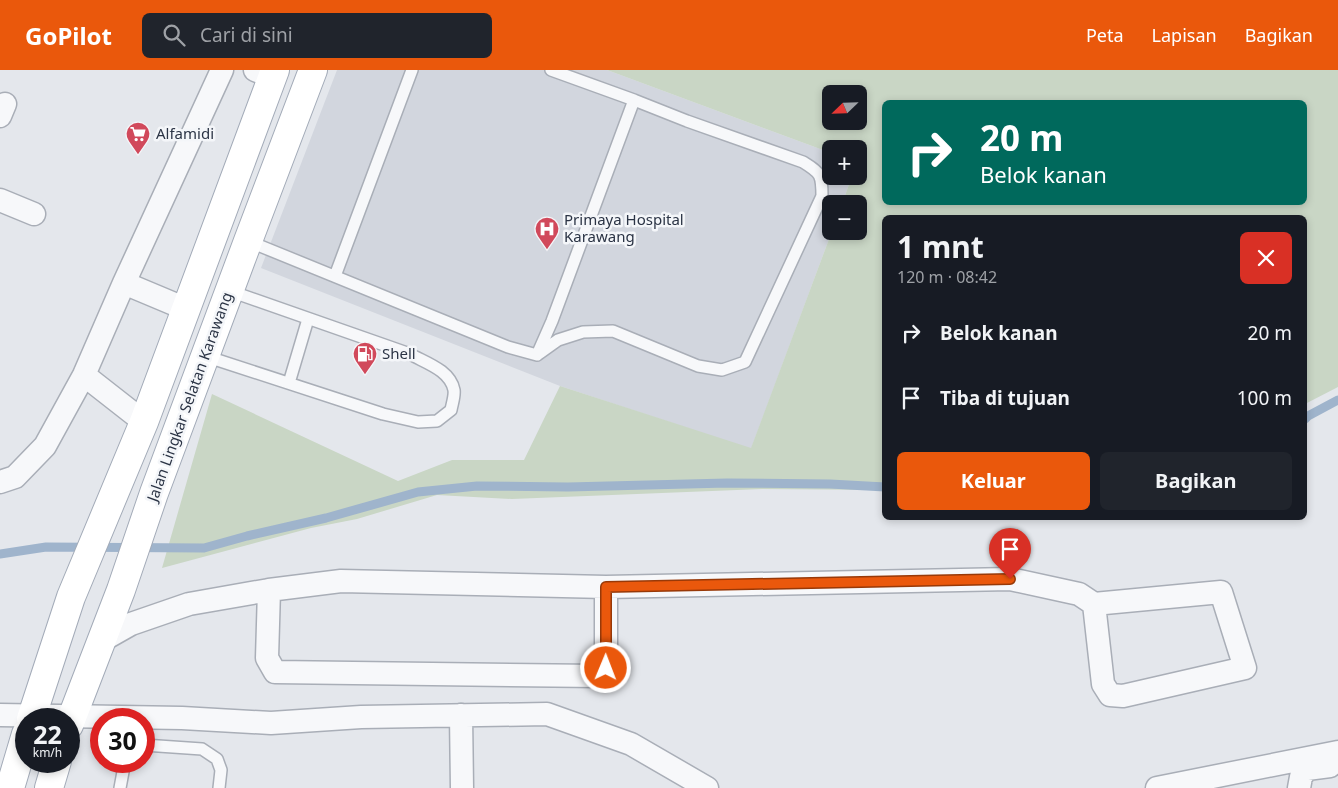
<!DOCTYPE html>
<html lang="id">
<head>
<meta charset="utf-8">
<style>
  body { margin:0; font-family:"Noto Sans",sans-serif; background:#20242c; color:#f1f3f6; height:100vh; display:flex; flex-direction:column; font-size:19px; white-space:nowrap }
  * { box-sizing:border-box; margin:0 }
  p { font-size:16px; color:#9ea1a6 }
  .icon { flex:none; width:28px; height:28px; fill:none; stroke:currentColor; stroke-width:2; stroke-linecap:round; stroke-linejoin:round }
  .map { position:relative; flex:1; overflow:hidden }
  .panel { position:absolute; left:882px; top:145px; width:425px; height:305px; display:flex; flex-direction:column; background:#171b24; border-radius:8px; box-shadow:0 2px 8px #0003 }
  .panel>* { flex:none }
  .hud { position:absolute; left:882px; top:30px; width:425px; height:105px; border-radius:8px; box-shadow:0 2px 8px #0003; background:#00695c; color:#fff; overflow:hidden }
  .needle { width:32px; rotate:247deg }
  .buttons { position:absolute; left:822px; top:15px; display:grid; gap:10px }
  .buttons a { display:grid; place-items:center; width:45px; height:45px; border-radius:8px; background:#171b24; box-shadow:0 2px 8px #0003; font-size:25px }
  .speed { position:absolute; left:15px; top:638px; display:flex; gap:10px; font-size:25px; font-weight:700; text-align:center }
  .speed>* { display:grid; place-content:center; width:65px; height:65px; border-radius:50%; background:#171b24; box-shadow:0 2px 8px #0003; line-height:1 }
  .speed small { font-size:12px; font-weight:400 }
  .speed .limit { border:8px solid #d22; background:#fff; color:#111 }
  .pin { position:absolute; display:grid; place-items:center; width:42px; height:42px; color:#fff; margin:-51px -21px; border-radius:50% 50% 50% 0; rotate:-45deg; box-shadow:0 0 5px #0007 }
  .pin .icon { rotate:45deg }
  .me { position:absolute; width:55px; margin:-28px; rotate:1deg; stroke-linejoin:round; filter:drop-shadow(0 0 4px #0008) }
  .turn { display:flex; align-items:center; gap:18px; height:105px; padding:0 15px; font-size:22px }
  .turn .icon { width:65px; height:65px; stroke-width:2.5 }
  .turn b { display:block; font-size:35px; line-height:42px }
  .round { display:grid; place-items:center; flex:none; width:52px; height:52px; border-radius:8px; background:#20242c }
  .overview { display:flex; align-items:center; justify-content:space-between; height:85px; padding:0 15px }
  h1 { font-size:30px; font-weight:700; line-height:38px }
  .cta { display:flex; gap:10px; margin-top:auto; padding:10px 15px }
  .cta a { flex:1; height:58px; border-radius:8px; background:#ea580c; color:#fff; font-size:20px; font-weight:700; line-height:58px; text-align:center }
  .cta a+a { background:#20242c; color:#f1f3f6 }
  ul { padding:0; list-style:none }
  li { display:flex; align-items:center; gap:15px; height:65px; padding:0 15px }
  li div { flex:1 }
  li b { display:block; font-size:19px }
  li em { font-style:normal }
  header { display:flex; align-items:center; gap:30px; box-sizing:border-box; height:70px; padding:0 25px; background:#ea580c; color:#fff }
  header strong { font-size:24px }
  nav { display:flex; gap:28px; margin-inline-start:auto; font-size:18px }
  .search { width:350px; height:45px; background:#20242c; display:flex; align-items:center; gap:12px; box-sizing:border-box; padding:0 18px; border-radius:8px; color:#9ea1a6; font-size:19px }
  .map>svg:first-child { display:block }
  .built { fill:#d2d6de }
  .green { fill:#c9d6c5; fill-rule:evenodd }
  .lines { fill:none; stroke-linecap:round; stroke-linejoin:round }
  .stream { stroke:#9fb4cc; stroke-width:9 }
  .lane-casing { stroke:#a9aeb7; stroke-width:14 }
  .street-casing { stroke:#a9aeb7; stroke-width:25 }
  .primary-casing { stroke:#a3abb8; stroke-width:30 }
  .lane { stroke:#f7f8fa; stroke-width:11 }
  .street { stroke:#f7f8fa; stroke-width:22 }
  .primary { stroke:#fff; stroke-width:28 }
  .route-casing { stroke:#983908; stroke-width:12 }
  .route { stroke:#ea580c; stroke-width:9 }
  .labels { text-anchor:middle; stroke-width:5; stroke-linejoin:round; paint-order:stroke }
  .poi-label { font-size:15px; fill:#2b3445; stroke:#f4f6f9; text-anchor:start }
  .street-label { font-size:15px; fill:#2b3445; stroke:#f4f6f9 }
</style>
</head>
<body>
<header>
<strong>GoPilot</strong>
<div class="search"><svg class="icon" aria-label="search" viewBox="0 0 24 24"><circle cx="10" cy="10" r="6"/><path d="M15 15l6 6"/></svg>Cari di sini</div>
<nav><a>Peta</a><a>Lapisan</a><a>Bagikan</a></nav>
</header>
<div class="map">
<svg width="1338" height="718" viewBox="0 0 1338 718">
  <rect width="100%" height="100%" fill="#e4e7ec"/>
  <!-- built -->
  <path class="built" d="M337,0H607L831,83V106H852L842,134H831L832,161L751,379L560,316L261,198Z"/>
  <!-- green -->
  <path class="green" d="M607,0H1338V317L1305,334V148H885V420L762,419L512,429L437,425L357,449L311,458L162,498L212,324L398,411L452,390H524L560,316L751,378L832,161H859V134H842L852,106H859V79H831V83ZM831,24H859V51H831ZM885,32H1305V132H885Z"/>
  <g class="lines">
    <!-- stream -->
    <path class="stream" d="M1305,349L1308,346L1338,330
      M0,484L46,477L204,478L247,466L326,448L418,422L477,416L568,417L727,413L830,414L885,417"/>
    <defs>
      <path id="lane" d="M248,171L508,277L537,285L552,251L634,30
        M335,206L412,0
        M537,285L558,270L583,262L613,261L698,296L722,300L745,292L822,126C822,105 821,103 803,92L687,51L634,30L551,0
        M205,286L383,344L418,352L437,351L451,340C452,334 455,326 454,320C450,300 426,293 410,284L230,221
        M289,313L308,249
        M144,675L202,679L217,689L221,700L219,718
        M120,718L125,691"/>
      <path id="street" d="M255,0L272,7
        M0,46L5,34
        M0,130L34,144
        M124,213L186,239
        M84,305L144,352
        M0,412L15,407L45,376L84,305L124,213L222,0
        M269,520L341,511L606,517L1010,509L1079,524L1094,534L1221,522L1245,598L1123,626L1110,625L1103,614L1094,534
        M101,571L131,554L189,534L269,520L267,588L275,602L599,606L606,599V517
        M0,645L182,648L271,653L361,647L547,644L631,674L707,718
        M461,645L462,718
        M1157,718L1338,682
        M1299,718L1301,707L1307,699L1330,696"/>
      <path id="primary" d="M31,649L71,527L144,352L275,0
        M69,655L121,520L154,423L248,171L313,0
        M10,718L26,664
        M49,718L57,691"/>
    </defs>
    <!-- lane casing -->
    <use href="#lane" class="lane-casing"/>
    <!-- street casing -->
    <use href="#street" class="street-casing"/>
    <!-- primary casing -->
    <use href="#primary" class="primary-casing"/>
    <!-- lane -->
    <use href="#lane" class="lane"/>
    <!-- street -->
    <use href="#street" class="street"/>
    <!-- primary -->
    <use href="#primary" class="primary"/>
  </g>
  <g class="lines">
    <defs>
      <path id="route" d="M606,598V517L1010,509"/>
    </defs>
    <!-- route casing -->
    <use href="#route" class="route-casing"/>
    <!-- route -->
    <use href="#route" class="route"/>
  </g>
  <!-- icons -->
  <defs>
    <symbol id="supermarket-pin" viewBox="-11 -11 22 30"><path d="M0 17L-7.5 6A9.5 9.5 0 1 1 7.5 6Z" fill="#d1495b" stroke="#f4f6f9"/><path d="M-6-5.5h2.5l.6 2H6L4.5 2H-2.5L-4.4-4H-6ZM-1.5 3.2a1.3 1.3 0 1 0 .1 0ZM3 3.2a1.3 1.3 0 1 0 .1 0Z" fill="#fff"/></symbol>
    <symbol id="hospital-pin" viewBox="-11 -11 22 30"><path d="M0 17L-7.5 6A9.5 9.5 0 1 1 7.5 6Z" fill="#d1495b" stroke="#f4f6f9"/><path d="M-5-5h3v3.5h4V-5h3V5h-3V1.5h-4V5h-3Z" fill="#fff"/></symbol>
    <symbol id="fuel-pin" viewBox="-11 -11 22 30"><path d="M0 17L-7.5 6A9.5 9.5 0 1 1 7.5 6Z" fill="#d1495b" stroke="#f4f6f9"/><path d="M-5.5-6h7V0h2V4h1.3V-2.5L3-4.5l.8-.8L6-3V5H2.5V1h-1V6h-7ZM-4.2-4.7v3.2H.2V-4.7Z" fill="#fff"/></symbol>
  </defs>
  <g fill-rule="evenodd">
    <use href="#supermarket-pin" x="124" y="50" width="28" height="38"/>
    <use href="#hospital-pin" x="533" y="145" width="28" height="38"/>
    <use href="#fuel-pin" x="351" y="270" width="28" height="38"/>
  </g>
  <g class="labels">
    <!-- poi labels -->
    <g class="poi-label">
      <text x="156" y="69">Alfamidi</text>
      <text x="564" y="155">Primaya Hospital<tspan x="564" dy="17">Karawang</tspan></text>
      <text x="382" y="289">Shell</text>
    </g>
    <!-- street labels -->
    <g class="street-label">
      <text transform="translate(190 327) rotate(-70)" y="5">Jalan Lingkar Selatan Karawang</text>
    </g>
  </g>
</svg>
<div class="buttons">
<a><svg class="needle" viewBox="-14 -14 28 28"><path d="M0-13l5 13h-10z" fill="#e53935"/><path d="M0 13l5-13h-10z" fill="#9ea1a6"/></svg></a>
<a>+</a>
<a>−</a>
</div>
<div class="speed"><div>22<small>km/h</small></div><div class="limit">30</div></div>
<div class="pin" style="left:1010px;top:509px;background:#d93025"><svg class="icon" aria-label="arrive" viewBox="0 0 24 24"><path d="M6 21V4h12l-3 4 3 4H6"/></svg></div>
<svg class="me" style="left:606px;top:598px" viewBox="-20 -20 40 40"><circle r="17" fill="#ea580c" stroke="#fff" stroke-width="3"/><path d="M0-11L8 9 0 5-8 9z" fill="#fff"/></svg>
<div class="hud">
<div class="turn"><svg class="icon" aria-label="right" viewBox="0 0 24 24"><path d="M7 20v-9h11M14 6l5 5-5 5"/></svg><div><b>20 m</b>Belok kanan</div></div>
</div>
<section class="panel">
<div class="overview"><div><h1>1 mnt</h1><p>120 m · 08:42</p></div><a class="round" style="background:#d93025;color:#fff"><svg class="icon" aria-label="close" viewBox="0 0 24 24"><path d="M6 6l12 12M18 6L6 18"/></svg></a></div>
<ul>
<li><svg class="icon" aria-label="right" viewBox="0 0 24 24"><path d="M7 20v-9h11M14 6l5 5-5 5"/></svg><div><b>Belok kanan</b></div><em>20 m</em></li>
<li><svg class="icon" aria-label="arrive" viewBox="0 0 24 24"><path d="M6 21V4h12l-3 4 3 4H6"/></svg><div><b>Tiba di tujuan</b></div><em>100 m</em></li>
</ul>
<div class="cta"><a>Keluar</a><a>Bagikan</a></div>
</section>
</div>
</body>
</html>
